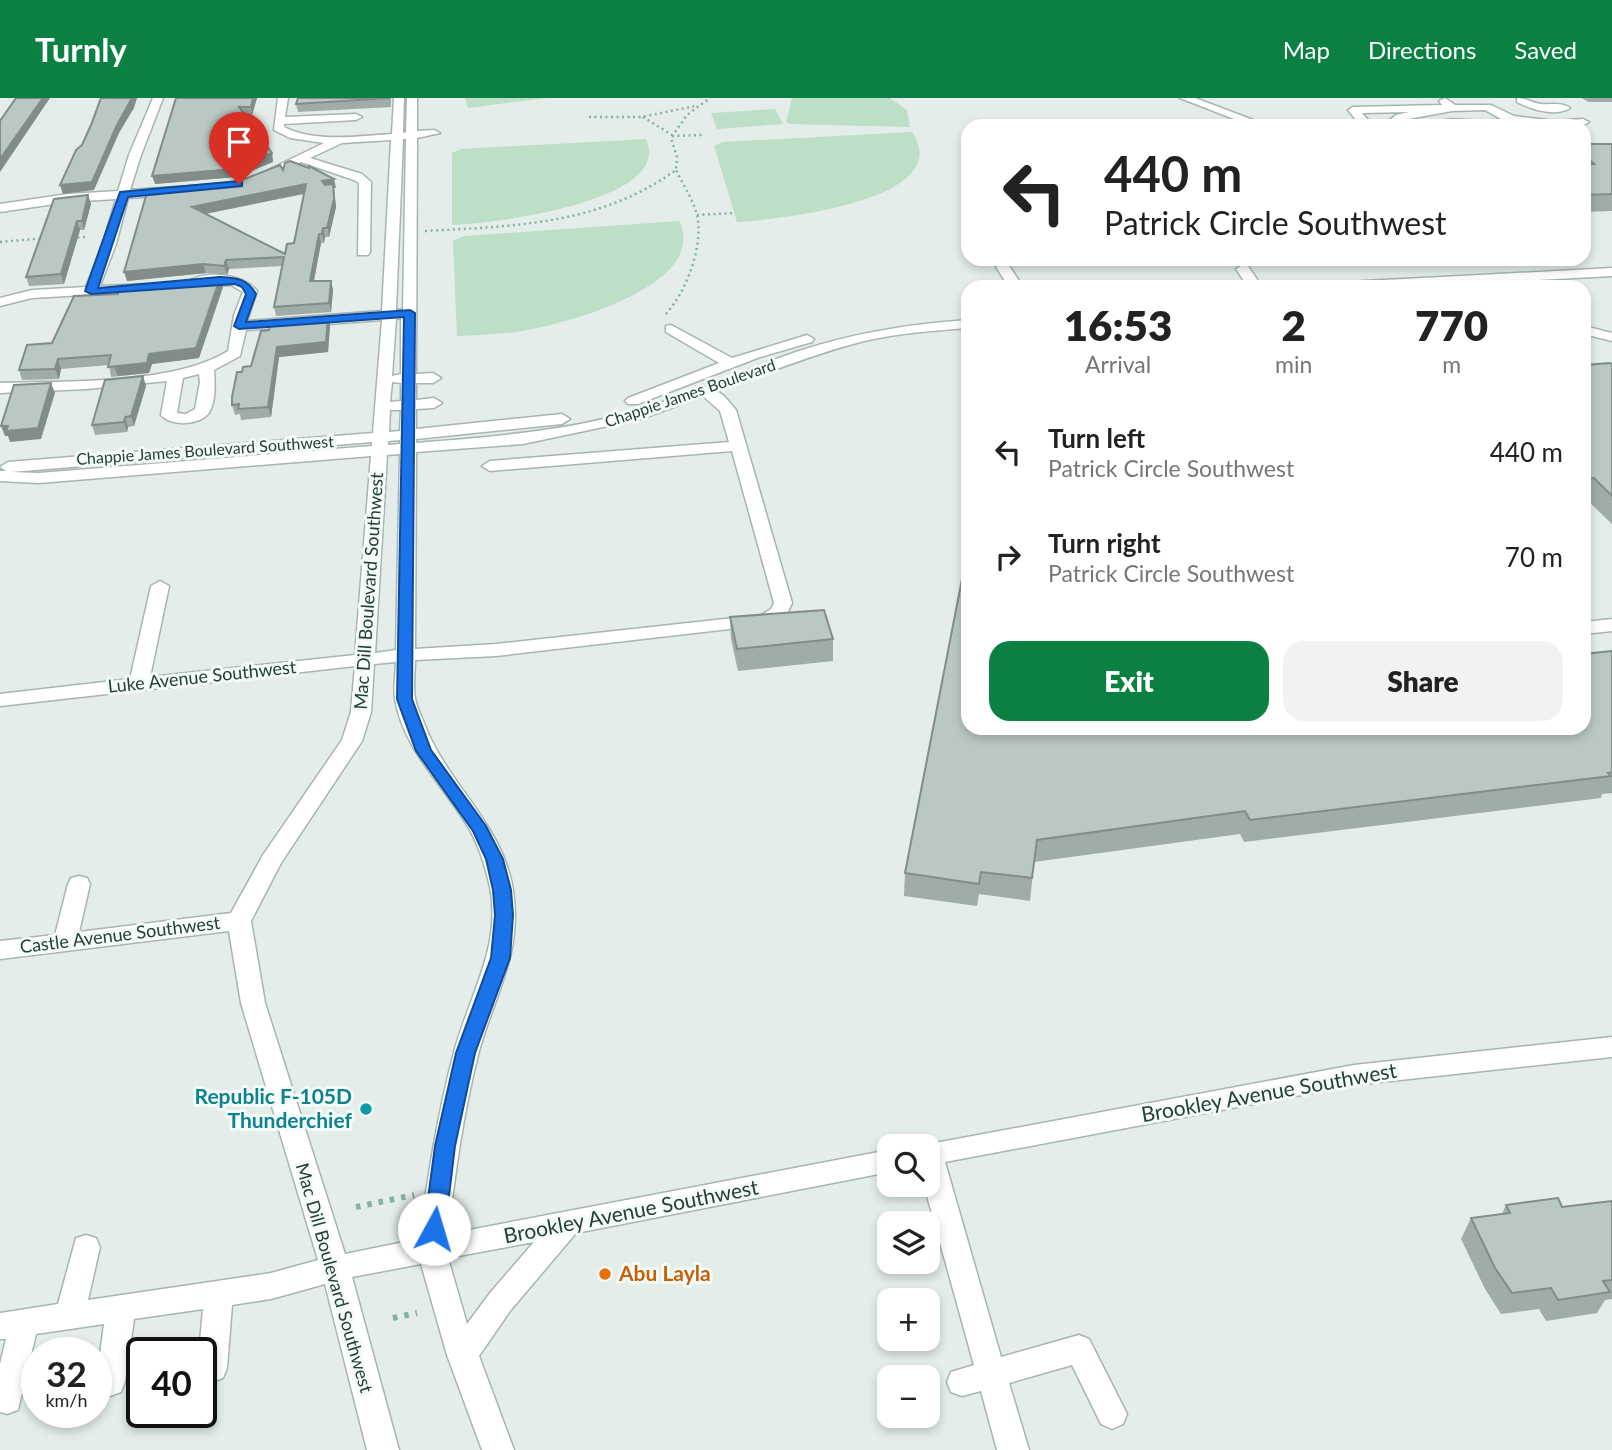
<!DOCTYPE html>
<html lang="en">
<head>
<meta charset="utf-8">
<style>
  body { margin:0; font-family:Lato,sans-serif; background:#f2f2f2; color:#222; height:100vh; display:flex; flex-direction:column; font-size:26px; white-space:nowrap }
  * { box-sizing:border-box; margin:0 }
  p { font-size:23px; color:#767676 }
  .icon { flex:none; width:38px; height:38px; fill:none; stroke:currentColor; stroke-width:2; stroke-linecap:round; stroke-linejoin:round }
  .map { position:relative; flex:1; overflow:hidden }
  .details { position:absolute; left:961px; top:182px; width:630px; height:455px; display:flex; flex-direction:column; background:#fff; border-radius:21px; box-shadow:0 4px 10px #0003 }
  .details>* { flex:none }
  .hud { position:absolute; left:961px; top:21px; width:630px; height:147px; border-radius:21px; box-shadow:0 4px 10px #0003; background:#fff; color:#222; overflow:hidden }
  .fabs { position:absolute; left:877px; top:1036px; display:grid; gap:14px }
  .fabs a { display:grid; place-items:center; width:63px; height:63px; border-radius:14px; background:#fff; box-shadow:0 4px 10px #0003; font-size:35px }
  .speed { position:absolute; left:21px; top:1239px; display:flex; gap:14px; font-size:35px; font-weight:700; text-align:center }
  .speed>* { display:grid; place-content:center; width:91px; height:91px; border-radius:50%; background:#fff; box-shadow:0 4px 10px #0003; line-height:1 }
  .speed small { font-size:18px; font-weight:400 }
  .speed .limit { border:4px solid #111; border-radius:10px; background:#fff; color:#111 }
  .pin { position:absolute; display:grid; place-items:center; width:60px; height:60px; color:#fff; margin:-72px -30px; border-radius:50% 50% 50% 0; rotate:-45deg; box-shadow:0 0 7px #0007 }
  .pin .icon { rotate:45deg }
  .me { position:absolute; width:77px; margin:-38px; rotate:6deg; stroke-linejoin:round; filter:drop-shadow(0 0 5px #0008) }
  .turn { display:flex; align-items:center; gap:24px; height:147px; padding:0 28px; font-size:32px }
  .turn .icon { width:91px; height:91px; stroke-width:2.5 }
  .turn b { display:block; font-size:49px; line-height:60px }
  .eta { display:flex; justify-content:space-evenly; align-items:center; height:119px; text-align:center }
  .eta b { font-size:42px; font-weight:800; line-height:49px }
  .primary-button { display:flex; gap:14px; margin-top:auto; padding:14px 28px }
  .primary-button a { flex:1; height:80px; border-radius:21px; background:#0b8043; color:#fff; font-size:28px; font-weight:800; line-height:80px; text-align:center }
  .primary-button a+a { background:#f2f2f2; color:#222 }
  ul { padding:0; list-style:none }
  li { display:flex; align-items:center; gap:21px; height:105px; padding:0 28px }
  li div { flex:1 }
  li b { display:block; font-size:26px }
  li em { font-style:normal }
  header { display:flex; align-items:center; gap:42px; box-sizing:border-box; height:98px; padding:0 35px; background:#0b8043; color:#fff }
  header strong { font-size:33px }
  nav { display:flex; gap:38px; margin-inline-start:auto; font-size:24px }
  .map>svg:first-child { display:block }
  .green { fill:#bcdfc6 }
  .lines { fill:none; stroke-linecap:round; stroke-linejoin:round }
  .minor-casing { stroke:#a6b5b0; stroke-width:3 }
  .path-far1 { stroke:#83b2a4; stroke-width:2.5; stroke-dasharray:2 3.5; stroke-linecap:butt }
  .path { stroke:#83b2a4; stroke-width:6; stroke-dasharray:4.5 7; stroke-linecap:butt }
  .minor { fill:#fff; fill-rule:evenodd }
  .wall { fill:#9faca7; fill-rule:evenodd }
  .shaded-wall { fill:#828c88 }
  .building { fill:#b9c8c2; stroke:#828c88; stroke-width:2; fill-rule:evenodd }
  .route { fill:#1a73e8; stroke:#114b97; stroke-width:2 }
  .culture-dot { fill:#0f9aa8; stroke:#f4faf7; stroke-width:2.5 }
  .food-dot { fill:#e8710a; stroke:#f4faf7; stroke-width:2.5 }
  .labels { text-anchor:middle; stroke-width:6; stroke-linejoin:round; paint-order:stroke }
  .far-street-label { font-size:16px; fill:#233f38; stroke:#f4faf7 }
  .street-label { font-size:18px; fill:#233f38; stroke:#f4faf7 }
  .near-street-label { font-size:21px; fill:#233f38; stroke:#f4faf7 }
  .near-culture-label { font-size:21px; font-weight:bold; fill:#0d838f; stroke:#f4faf7; text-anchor:end }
  .near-food-label { font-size:21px; font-weight:bold; fill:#c56008; stroke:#f4faf7; text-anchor:start }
</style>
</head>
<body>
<header>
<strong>Turnly</strong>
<nav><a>Map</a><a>Directions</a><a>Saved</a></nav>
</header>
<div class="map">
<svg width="1612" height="1352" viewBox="0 0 1612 1352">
  <rect width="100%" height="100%" fill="#e4ede9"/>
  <!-- green -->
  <path class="green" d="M465,0H546L468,10Z
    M792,0H890L907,12L910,29L790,26L786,24Z
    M775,11L783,26L717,31L711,15Z
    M912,34C959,104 772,122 737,124L714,48L723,44Z
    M646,41C676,104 487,126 452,127V55L461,51Z
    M679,123C709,184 578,222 537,230C511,236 484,237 457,238L453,143L464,138Z"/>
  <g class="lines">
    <defs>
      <path id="minor" d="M153,0H163L141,57L130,92L175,89L181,93L175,97L128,100L116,146L100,188L147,186L154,190L152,193L32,200L0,208V200L32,192L86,189L103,146L116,101L68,104L0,114V106L68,96L118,93L129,57Z
        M278,0H288L285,19L356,16L362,19L356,22L284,26V29C315,45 358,38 392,36L394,0H404L403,35L406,34L407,0H417V33L434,32L440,35L417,40L416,276L433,275L441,280L433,285H416V302L434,300L442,305L434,310L416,311V331L562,316L570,321L562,326L416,341V345C488,339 561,334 631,314C687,298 741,273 796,254C853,235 909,226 968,222V230C932,233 896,235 860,244C811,257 764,276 717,293L724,298L736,312L792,505L786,518L773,526L496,558L415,562C415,574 413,588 415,600C416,608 421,617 424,625C446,685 503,726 513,792C523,857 493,899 478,957C463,1016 455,1076 448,1136L889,1052V1074L576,1135L510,1213L479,1258L514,1352H482L447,1257L421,1166L352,1179L399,1352H367L325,1186L271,1201L232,1207L227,1270L223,1280L212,1284L201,1280V1255H199L203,1211L134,1221L125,1284L121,1294L110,1298L99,1294L96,1287L104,1226L36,1236L18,1312L7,1316L0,1314V1266L6,1241H0V1215L58,1206L76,1140L86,1137L96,1140L100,1149L88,1202L271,1175L318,1162L241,905L229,833L0,861V843L55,837L68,786L71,780L79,778L87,780L90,786L79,834L231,815L263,757L342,642L351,614L355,568L0,608V596L130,581L151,488L160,483L169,488L150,579L355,557L371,358L39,385L0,383V373H6L0,369L8,364L373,335L382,222L246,232L240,258L214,272C215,284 216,306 208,316C197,328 171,328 161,317L167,283L87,291L0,295V285C64,283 174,287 228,253L234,217L243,194L231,187L188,188L186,185C204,171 243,176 257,193L247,223L382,213L391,42L342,45L310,60L362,76L371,84L370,154L368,157H358L359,85L354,82L301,64L260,84L250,81L324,45L290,40L274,32ZM403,41H406L403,212H396ZM401,220V276L392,278L396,221ZM199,276L200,284L195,311L186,316L177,315L183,280ZM392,284L401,285V303L390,304ZM703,298L720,313L729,344L490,363L482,368L490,373L732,353L774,505L771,511L761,517L496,546L415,551L416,354L523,346L641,321ZM390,312H401L400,333L389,334ZM400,342V346L388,347V343ZM372,344V348L39,375L11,374ZM400,356L396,552L375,555L387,357ZM396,564C396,576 393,589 395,601C404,654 446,689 471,734C480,751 486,771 490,789C502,851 467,901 453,958C437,1019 428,1079 419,1141L345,1156L265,905L251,823L281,765L362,643L371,614L374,566ZM534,1144L490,1195L467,1226L448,1160Z
        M1180,0H1195L1269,28H1252Z
        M1445,0L1455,7H1491L1514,18L1555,23L1583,21L1589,24C1569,38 1525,20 1501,28H1429C1449,14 1479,28 1501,21L1485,12L1452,13L1403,22L1396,28H1383L1396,17L1409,14L1362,15L1373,28H1361L1348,12L1353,9L1442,7L1439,3Z
        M1517,0C1526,0 1532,5 1541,6C1551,7 1562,4 1570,10C1556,19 1532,12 1517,4Z
        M1003,165L1008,166L1023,189H1009L996,169Z
        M1243,167L1248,168L1262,189H1248L1236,171Z
        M1612,170V178L1405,189H1320L1327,185Z
        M671,227L732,260L807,237L814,241L812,244L760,259L638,306H628L625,303L628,300L719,265L666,234V228Z
        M1584,228L1612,235V243L1584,236Z
        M1612,521V533L1584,536V524Z
        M1612,939V959L1354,987L945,1064L1001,1259L1079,1237L1089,1241L1127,1316L1123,1326L1112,1331L1101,1326L1072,1267L1009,1285L1029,1352H997L981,1293L962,1298L951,1294L947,1284L951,1274L974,1267L924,1087H928V1048H919L1354,967Z"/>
    </defs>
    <!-- minor casing -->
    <use href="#minor" class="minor-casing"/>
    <!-- path-far1 -->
    <path class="path-far1" d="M589,19H642L695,8
      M643,19L672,37
      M672,38L702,37
      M697,117L733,115
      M425,133C516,128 599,127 676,72L677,59L671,40L687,17L710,0
      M72,140L85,139
      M0,144L46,140
      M666,216C686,194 704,148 697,117C693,101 683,87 676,72"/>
    <!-- path -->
    <path class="path" d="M356,1109L414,1097
      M393,1220L417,1215"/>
    <!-- minor -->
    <use href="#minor" class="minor"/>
  </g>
  <!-- wall -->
  <path class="wall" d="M176,0H257L252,17H245L272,55L273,64L236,79L155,86Z
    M298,0H391V9L298,14L296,6Z
    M1582,0H1612V4H1588Z
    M1584,46H1612V113L1584,114Z
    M283,72L336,90H334L336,109L329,139H325L324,145H321L314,183H331L333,192L331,214L276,218L274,209L282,168L229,171L227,177L206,175L127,183L237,84ZM304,96L294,145L285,156L205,116Z
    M88,97L91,106L84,132H80L64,186L29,188L26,179Z
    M223,189L199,260L152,266L149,275L111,279L109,267L61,271L59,281L22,282L19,272L52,245Z
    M328,219L330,228L328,254L279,259L271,319L241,322L240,316L235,317L232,307L242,274L251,268L269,232Z
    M1612,266V426L1586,401H1584V267Z
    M143,278L146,288L134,328L128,329L127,334L95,337L92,327Z
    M730,519L833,541V563L738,573L731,541Z
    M1612,553V695L1602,696L1601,700L1244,744L1240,736L1034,764L1030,803L979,796L977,808L904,798L905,775L968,630Z
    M1612,1103V1201L1605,1202L1597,1215L1546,1223L1539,1211L1501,1216L1485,1191L1461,1141L1471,1120L1502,1116L1506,1107L1562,1109Z"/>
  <!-- shaded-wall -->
  <path class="shaded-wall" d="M43,0H50L0,74V61Z
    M132,0H137L134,10L119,35L94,92L63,96L60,87Z
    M253,0H257L252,17L251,9Z
    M272,55L273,64L236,79L155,86L152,78Z
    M334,81L336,90H334L336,109L329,139L322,83Z
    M306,86L307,95L194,118L192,109Z
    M88,97L91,106L84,132L82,123Z
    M77,123L80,132L64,186L61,176Z
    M323,130L325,139L324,145L322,136Z
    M319,136L321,145L312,192L310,183Z
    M226,162L229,171L227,177L224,168Z
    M203,166L206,175L127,183L124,174Z
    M220,180L223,189L199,260L152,266L149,275L118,278L114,269Z
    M331,183L333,192L331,214L329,205Z
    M328,219L330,228L328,254L279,259L271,319L268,309L277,249Z
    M58,261L61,271L59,281L55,271Z
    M143,278L146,288L134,328L131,318Z
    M51,285L55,295L41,341L10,344L8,338H5L1,328H8Z
    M125,319L128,329L127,334L124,324Z"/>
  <!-- building -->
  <path class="building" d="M16,0H43L0,61V23Z
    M101,0H132L117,27L92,84L60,87L76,52L82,47L91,27Z
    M176,0H253L251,9H239L272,55L234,71L152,78Z
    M298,0H390L296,6Z
    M1584,46H1612V96L1584,97V66H1594L1584,57Z
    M290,63L309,70V68L334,81L322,83L325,87L333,86L334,101L327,130H323L322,136H319L310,183H331L329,205L274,209L284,159L226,162L224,168L203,166L124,174L148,91L237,84L280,67L283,72L285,65ZM306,86L294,145L287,146L285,156L192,109Z
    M88,97L82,123H77L61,176L26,179L54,101Z
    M220,180L196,250L149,256L147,265L108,269L111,257L58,261L55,271L19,272L27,247L52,245L74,198L118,196L120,189Z
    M328,219L326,244L277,249L268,309L238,311L239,306L232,307V299L237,274H242L243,269L251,268L261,233L269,232L271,223Z
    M1610,265L1612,266V398L1594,380L1584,381V267Z
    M143,278L131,318L125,319L124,324L92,327L105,282Z
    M51,285L38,330L6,333L8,328H1L14,287Z
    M968,450V630H1584V556L1612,553V674L1608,675L1611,678L1250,722L1245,713L1037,742L1032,780L981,774L979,786L905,775Z
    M824,512L833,541L737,551L730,519Z
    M1558,1100L1562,1109L1612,1103V1182L1603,1183L1610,1194L1558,1202L1551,1190L1512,1195L1495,1170L1471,1120L1510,1115L1506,1107Z"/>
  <!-- route -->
  <path class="route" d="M239,83L242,84V88L128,99L98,190L219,179C236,180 247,180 256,196L246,224L410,212L415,215L412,601L431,652L486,728L503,761L511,792L513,817L510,860L475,955L455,1048L445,1131L442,1138L434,1141L427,1138L424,1131L435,1048L456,955L491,860L495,817L493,792L486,761L473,733L416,653L397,601L404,219L239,231L234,228L246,196L242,189L235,186L91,196L85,193L120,94Z"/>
  <!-- markers -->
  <circle class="culture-dot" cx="366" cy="1011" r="7"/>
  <circle class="food-dot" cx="605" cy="1176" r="7"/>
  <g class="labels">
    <!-- far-street labels -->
    <g class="far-street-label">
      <text transform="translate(690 295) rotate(-19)" y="6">Chappie James Boulevard</text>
      <text transform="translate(205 352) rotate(-4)" y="6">Chappie James Boulevard Southwest</text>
    </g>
    <!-- street labels -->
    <g class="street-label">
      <text transform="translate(369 493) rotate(-86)" y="6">Mac Dill Boulevard Southwest</text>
      <text transform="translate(202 579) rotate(-6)" y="6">Luke Avenue Southwest</text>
      <text transform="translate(120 837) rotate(-7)" y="6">Castle Avenue Southwest</text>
      <text transform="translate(334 1180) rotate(74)" y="6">Mac Dill Boulevard Southwest</text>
    </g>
    <!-- near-street labels -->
    <g class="near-street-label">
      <text transform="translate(1269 995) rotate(-10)" y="7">Brookley Avenue Southwest</text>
      <text transform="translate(631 1114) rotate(-11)" y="7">Brookley Avenue Southwest</text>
    </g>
    <!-- near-culture labels -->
    <g class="near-culture-label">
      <text x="352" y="1006">Republic F-105D<tspan x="352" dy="24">Thunderchief</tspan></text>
    </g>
    <!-- near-food labels -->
    <g class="near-food-label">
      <text x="619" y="1183">Abu Layla</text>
    </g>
  </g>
</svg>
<div class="fabs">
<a><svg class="icon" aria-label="search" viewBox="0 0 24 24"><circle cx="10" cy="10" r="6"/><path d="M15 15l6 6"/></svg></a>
<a><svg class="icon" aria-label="layers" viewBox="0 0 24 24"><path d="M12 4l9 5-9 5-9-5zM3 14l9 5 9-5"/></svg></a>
<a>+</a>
<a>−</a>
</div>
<div class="speed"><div>32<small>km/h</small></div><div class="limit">40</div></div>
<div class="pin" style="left:239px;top:86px;background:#d93025"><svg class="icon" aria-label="arrive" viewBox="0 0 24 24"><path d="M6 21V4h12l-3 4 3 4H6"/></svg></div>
<svg class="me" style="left:434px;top:1131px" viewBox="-20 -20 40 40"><circle r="19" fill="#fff"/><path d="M0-13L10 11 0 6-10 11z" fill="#1a73e8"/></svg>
<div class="hud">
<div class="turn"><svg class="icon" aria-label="left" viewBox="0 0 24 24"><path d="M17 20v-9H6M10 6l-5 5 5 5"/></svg><div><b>440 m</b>Patrick Circle Southwest</div></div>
</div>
<section class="details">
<div class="eta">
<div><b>16:53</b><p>Arrival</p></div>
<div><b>2</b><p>min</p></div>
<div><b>770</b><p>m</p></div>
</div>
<ul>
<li><svg class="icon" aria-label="left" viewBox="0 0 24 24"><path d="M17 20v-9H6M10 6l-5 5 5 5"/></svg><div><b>Turn left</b><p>Patrick Circle Southwest</p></div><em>440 m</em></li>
<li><svg class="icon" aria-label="right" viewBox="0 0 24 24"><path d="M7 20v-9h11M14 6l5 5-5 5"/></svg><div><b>Turn right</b><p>Patrick Circle Southwest</p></div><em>70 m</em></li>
</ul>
<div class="primary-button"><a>Exit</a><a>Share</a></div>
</section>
</div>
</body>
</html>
